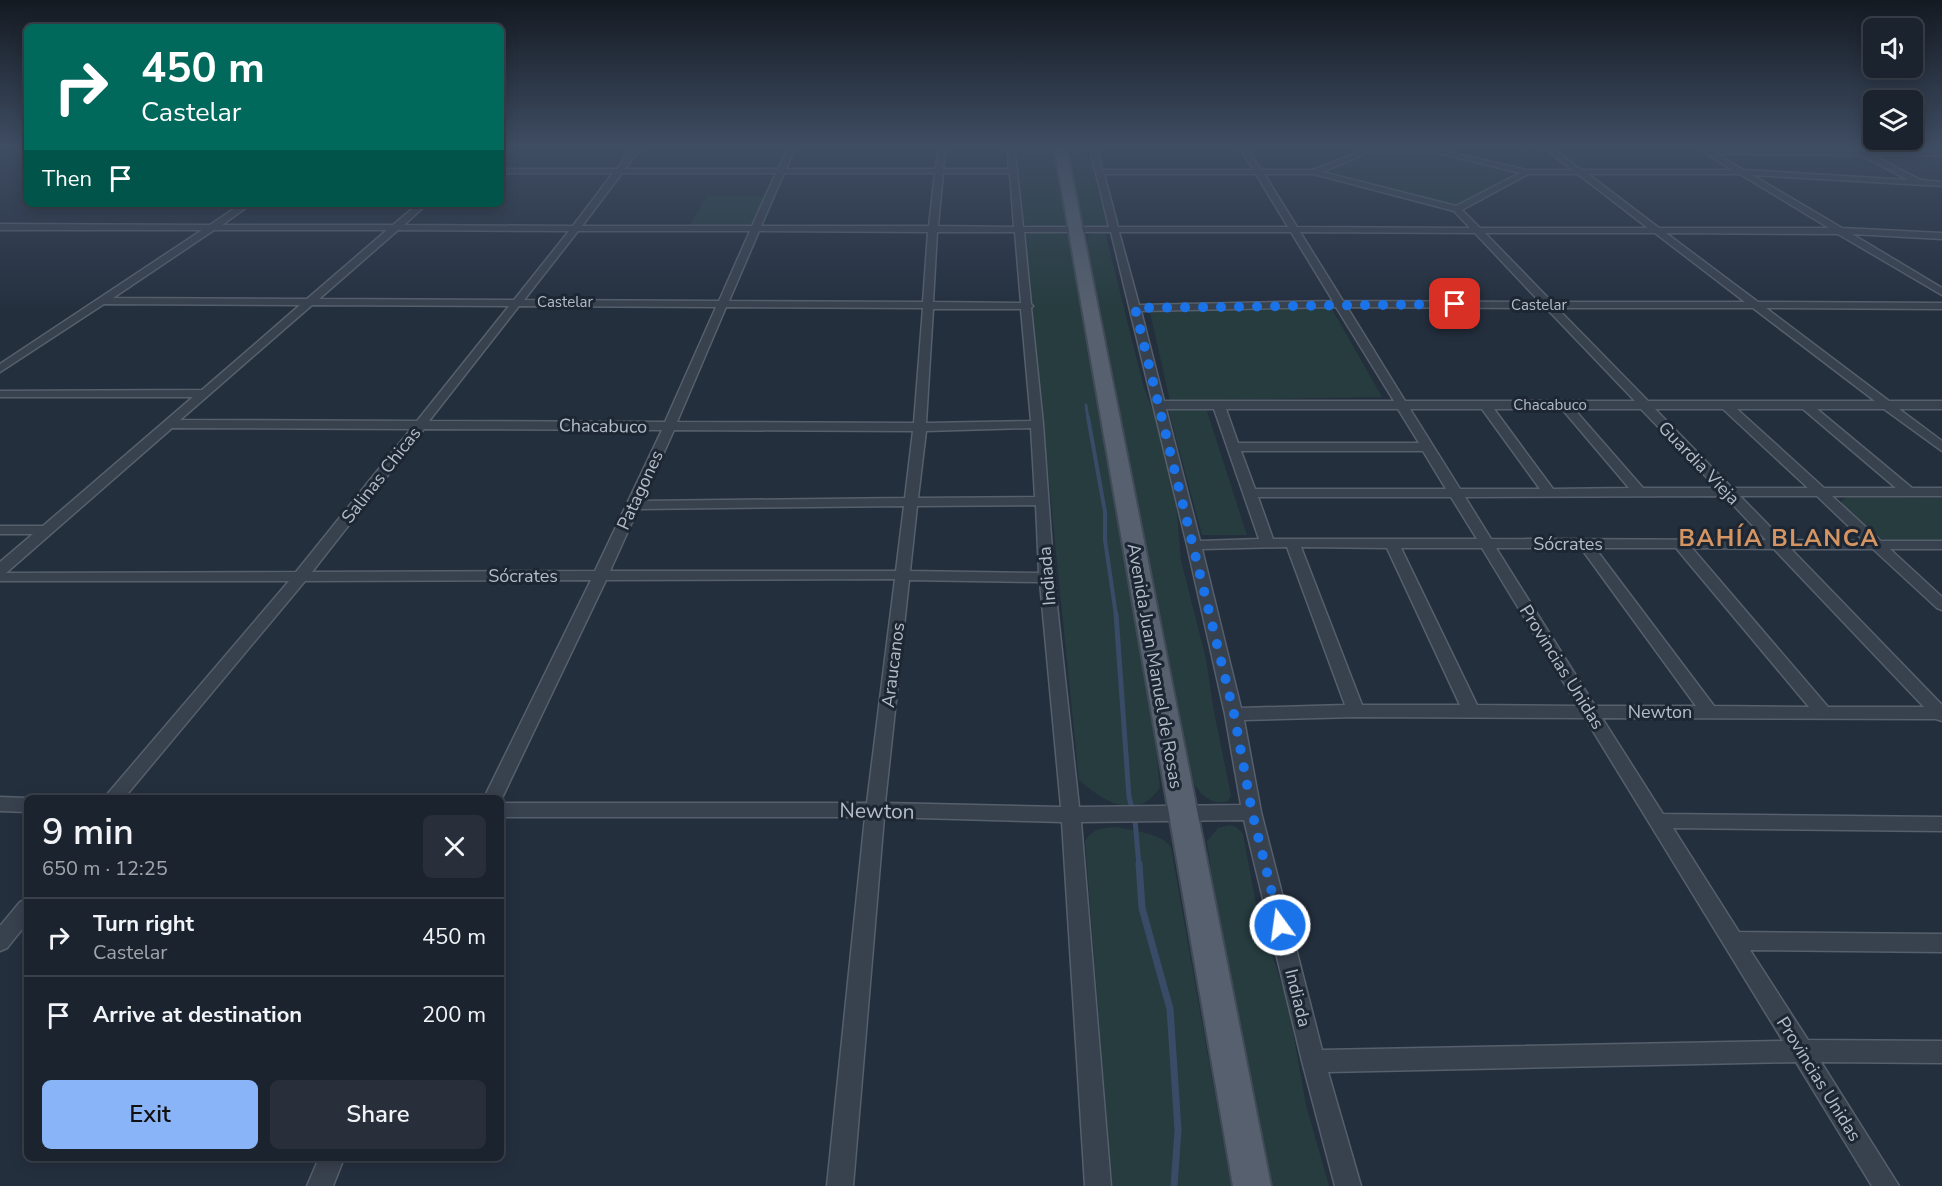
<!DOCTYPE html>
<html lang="en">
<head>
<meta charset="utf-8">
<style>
  body { margin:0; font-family:"Nunito Sans",sans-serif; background:#282f3a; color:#f1f3f6; height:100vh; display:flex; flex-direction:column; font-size:22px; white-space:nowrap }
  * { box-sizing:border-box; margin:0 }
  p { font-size:20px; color:#a0a4aa }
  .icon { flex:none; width:33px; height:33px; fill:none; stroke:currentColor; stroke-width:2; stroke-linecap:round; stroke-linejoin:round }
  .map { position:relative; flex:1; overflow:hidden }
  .side { position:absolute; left:24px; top:795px; width:480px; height:366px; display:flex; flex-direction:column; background:#1b232e; border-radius:9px; box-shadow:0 3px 15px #0003,0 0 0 2px #39404a }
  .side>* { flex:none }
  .guide { position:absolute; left:24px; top:24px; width:480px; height:183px; border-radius:9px; box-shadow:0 3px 15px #0003,0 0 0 2px #39404a; background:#00695c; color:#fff; overflow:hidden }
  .fabs { position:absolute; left:1863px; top:18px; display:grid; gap:12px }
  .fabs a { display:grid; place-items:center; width:60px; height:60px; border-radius:9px; background:#1b232e; box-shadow:0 3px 15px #0003,0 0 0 2px #39404a; font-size:30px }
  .pin { position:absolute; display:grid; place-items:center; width:51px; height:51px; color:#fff; margin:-26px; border-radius:12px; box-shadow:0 3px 9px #0006 }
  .me { position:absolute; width:66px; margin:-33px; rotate:346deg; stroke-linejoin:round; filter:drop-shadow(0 0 4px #0008) }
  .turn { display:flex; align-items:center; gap:21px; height:126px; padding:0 18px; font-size:27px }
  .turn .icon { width:78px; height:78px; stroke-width:2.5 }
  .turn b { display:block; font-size:42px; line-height:51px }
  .then { display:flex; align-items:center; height:57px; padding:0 18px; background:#0003; gap:12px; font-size:22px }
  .round { display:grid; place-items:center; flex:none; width:63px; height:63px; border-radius:9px; background:#282f3a }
  .headline { display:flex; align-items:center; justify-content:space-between; height:102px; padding:0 18px }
  h1 { font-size:36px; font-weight:600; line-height:45px }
  .cta { display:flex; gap:12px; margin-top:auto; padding:12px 18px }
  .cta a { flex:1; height:69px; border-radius:9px; background:#8ab4f8; color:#111; font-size:24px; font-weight:600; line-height:69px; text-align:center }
  .cta a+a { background:#282f3a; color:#f1f3f6 }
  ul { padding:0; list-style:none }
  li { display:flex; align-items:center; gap:18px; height:78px; padding:0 18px; border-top:2px solid #39404a }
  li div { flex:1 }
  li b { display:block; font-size:22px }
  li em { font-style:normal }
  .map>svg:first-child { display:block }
  .green { fill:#263c3f }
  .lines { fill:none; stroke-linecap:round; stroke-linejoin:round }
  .stream-far3 { stroke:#394c67; stroke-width:3 }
  .stream-far2 { stroke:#394c67; stroke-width:4 }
  .stream-far1 { stroke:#394c67; stroke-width:5 }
  .stream { stroke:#394c67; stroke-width:7 }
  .minor-casing { stroke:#565f6c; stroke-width:3 }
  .primary-casing { stroke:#414a57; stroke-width:4 }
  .minor { fill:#38414e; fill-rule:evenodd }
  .primary { fill:#56606e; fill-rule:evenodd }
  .route { stroke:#1a73e8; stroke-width:10; stroke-dasharray:0 18 }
  .labels { text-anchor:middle; stroke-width:6; stroke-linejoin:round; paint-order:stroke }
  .far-street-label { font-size:15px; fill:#b4bcc9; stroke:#1d2633 }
  .street-label { font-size:18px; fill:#b4bcc9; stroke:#1d2633 }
  .near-street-label { font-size:21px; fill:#b4bcc9; stroke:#1d2633 }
  .district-label { font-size:24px; font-weight:bold; letter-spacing:1.5px; fill:#d59563; stroke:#1d2633 }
</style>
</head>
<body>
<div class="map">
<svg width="1942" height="1186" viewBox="0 0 1942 1186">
  <rect width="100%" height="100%" fill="#242f3e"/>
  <!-- green -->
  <path class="green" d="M1017,145H1053L1066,199L1067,224L1049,227L1020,224Z
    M1067,145H1085L1087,160L1094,168L1097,192L1109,222V224C1100,229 1089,228 1081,222Z
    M1389,145L1407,146L1510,170L1515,175L1458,204L1448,205L1322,172Z
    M707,196H765L751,228H688Z
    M1034,232H1054L1068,235L1079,283L1151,701L1160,787C1138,823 1103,801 1079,780L1024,235Z
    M1105,232L1144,388L1154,414L1176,502L1181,560L1206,659L1214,712L1231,795L1228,801C1211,806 1201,795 1192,781L1087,242L1088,235Z
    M1149,308L1332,309L1382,397L1170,401Z
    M1168,408H1206L1247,535H1202Z
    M1848,497L1942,498V541L1885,540L1876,536L1841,504L1842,500Z
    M1230,825L1238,828L1243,834L1261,931L1270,948L1288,1004L1306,1105L1329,1186H1269L1222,950L1207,841L1218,828Z
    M1117,827C1134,831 1161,833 1171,847L1231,1186H1112L1085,841C1093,828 1103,828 1117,827Z"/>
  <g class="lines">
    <!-- stream-far3 -->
    <path class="stream-far3" d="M1086,405L1088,419"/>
    <!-- stream-far2 -->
    <path class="stream-far2" d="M1088,417L1105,512V540L1116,615"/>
    <!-- stream-far1 -->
    <path class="stream-far1" d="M1116,614L1129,797L1135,820L1139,866"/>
    <!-- stream -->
    <path class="stream" d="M1139,864L1142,908L1170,1009L1178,1130L1174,1186"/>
    <defs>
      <path id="minor" d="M635,145H643L625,169H778L789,145H796L786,169H936L939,145H946L943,169H1009L1007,145H1014L1023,227H1109L1089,145H1096L1102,170H1253L1239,145H1245L1261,170H1313L1376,145H1385L1322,172L1456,206L1520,173L1405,145H1416L1527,170H1572L1541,145H1548L1581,170H1732L1693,145H1701L1709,150L1942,151V155H1872L1921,180L1942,182V186L1752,175L1842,228L1942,233V239L1852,234L1942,288V295L1838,234L1666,233L1758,302L1942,303V309L1766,308L1889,401H1942V409H1899L1942,441V451L1884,409H1817L1912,488H1942V496H1832L1881,541H1942V549H1890L1942,597V610L1937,608L1873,549H1791L1942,705V721L1936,719L1602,718L1663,814L1942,817V831L1673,828L1739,932L1942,934V952L1750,950L1808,1040L1942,1041V1063L1821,1062L1899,1186H1872L1796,1062L1328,1072L1361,1186H1335L1302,1061L1244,820L1081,822L1111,1186H1085L1062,822L884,817L853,1186H827L865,817H501V803H867L895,579L606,580L501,800V798H484L591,580L305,581L124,798H104L289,581H0V562L33,534H0V526H43L193,397H0V391L202,390L300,305L104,304L0,372V364L202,230H0V224L210,225L241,204H251L222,225H393L418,204H427L404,225L573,226L613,173H501V169H617ZM1717,154L1861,155L1908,180L1743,170ZM622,173H776L752,226H582ZM784,173H935L929,226H761ZM943,173H1010L1014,227L938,226ZM1104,174H1256L1288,227H1118ZM1264,174H1314L1454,211L1470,228L1297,227ZM1528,174H1578L1648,228H1480L1462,210ZM1588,174H1740L1829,228H1659ZM214,230H387L307,299L113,298ZM398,230L569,231L514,300L319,299ZM578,231H750L719,301L524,300ZM759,231L928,232L923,302L729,301ZM937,232H1015L1021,303L933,302ZM1024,232H1111L1187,545L1225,714L1241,805L1079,807L1054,578L1043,424L1031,308L1033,306L1031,304ZM1119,232H1291L1333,301L1139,305ZM1300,232L1475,233L1540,302L1343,301ZM1485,233H1655L1745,302H1552ZM312,305L509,306L417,421L180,420ZM519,306L716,307L665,422L429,421ZM726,307L923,308L914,423L677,422ZM1336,307L1394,401H1164L1141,311ZM1347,307L1546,308L1635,401H1405ZM1557,308H1753L1875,401H1648ZM933,309H1021L1031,421L926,423ZM1166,409H1214L1259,539L1200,541ZM1226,409H1398L1419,443H1238ZM1410,409H1482L1540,489H1460ZM1494,409H1562L1629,488L1553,489ZM1574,409H1641L1717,488H1643ZM1655,409H1723L1808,488H1732ZM1737,409H1803L1896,488H1824ZM172,428L411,429L296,572L6,573ZM1031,428L1035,497L918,498L926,431ZM424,429L662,430L595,571L312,572ZM674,430L913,431L905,498L642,501ZM1241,451H1423L1446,489H1255ZM1725,496L1766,540L1491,539L1465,497ZM1740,496H1817L1864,541L1783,540ZM1258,497H1451L1477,539H1273ZM1036,505L1039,573L910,571L917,506ZM904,506L896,571H610L638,509ZM1287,547L1345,705L1241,708L1202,549ZM1301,547L1387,548L1460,705H1362ZM1401,548H1482L1578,706L1477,705ZM1496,548H1581L1696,706H1595ZM1595,548H1676L1809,707L1714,706ZM1692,548L1774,549L1924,707H1828ZM909,580L1040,582L1061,807L885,803ZM1356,717L1585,718L1783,1041L1322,1050L1261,812L1244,720Z
        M0,797L27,798V812L0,811Z
        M27,899V923L7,948L0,951V926L20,902Z
        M319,1158H344L333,1186H307Z"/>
      <path id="primary" d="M1054,145H1066L1271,1186H1233Z"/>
    </defs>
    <!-- minor casing -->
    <use href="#minor" class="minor-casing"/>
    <!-- primary casing -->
    <use href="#primary" class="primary-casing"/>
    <!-- minor -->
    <use href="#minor" class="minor"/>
    <!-- primary -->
    <use href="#primary" class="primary"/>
  </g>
  <!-- sky -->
  <linearGradient id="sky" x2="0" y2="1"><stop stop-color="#141a22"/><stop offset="0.47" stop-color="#3f4d63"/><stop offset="1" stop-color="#3f4d63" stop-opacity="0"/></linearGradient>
  <rect width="1942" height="311" fill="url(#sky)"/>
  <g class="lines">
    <!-- route -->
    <path class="route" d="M1280,925L1252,812L1234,714L1135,308L1455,304"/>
  </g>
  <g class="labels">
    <!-- far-street labels -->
    <g class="far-street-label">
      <text x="565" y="307">Castelar</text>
      <text x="1539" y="310">Castelar</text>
      <text x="1550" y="410">Chacabuco</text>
    </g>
    <!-- street labels -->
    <g class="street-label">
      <text transform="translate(603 426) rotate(1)" y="6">Chacabuco</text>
      <text transform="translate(1699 463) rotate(46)" y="6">Guardia Vieja</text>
      <text transform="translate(381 475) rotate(-52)" y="6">Salinas Chicas</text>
      <text transform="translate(640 490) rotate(-65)" y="6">Patagones</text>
      <text x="1568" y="550">Sócrates</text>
      <text x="523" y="582">Sócrates</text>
      <text transform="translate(1047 576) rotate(-95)" y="6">Indiada</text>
      <text transform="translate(893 665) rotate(-83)" y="6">Araucanos</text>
      <text transform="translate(1155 666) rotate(80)" y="6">Avenida Juan Manuel de Rosas</text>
      <text transform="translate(1562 667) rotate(58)" y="6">Provincias Unidas</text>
      <text x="1660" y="718">Newton</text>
      <text transform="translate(1298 998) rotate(76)" y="6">Indiada</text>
      <text transform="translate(1819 1079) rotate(58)" y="6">Provincias Unidas</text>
    </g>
    <!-- near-street labels -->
    <g class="near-street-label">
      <text transform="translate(877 811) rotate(1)" y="7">Newton</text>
    </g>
    <!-- district labels -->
    <g class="district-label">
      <text x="1779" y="546">BAHÍA BLANCA</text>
    </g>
  </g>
</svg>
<div class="fabs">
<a><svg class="icon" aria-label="sound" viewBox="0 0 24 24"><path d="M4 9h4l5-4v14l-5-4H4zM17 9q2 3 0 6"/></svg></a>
<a><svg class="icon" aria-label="layers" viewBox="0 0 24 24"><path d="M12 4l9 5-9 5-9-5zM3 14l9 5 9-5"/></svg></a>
</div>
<div class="pin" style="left:1455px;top:304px;background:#d93025"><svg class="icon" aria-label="arrive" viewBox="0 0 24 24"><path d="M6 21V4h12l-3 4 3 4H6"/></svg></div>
<svg class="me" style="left:1280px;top:925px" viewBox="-20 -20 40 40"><circle r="17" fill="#1a73e8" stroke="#fff" stroke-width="3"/><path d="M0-11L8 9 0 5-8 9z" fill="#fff"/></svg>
<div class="guide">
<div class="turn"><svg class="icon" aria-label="right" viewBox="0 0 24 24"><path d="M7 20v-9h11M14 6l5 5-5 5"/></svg><div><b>450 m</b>Castelar</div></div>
<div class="then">Then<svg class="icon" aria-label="arrive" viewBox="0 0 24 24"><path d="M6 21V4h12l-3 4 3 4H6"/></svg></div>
</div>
<section class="side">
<div class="headline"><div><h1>9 min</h1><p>650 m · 12:25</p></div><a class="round"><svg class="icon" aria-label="close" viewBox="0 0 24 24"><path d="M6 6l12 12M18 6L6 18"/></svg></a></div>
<ul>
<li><svg class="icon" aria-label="right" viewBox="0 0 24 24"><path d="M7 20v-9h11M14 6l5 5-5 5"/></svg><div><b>Turn right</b><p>Castelar</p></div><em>450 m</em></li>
<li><svg class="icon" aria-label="arrive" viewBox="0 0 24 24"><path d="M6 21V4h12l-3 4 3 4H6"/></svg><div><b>Arrive at destination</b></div><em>200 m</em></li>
</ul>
<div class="cta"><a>Exit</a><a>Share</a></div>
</section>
</div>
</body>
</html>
